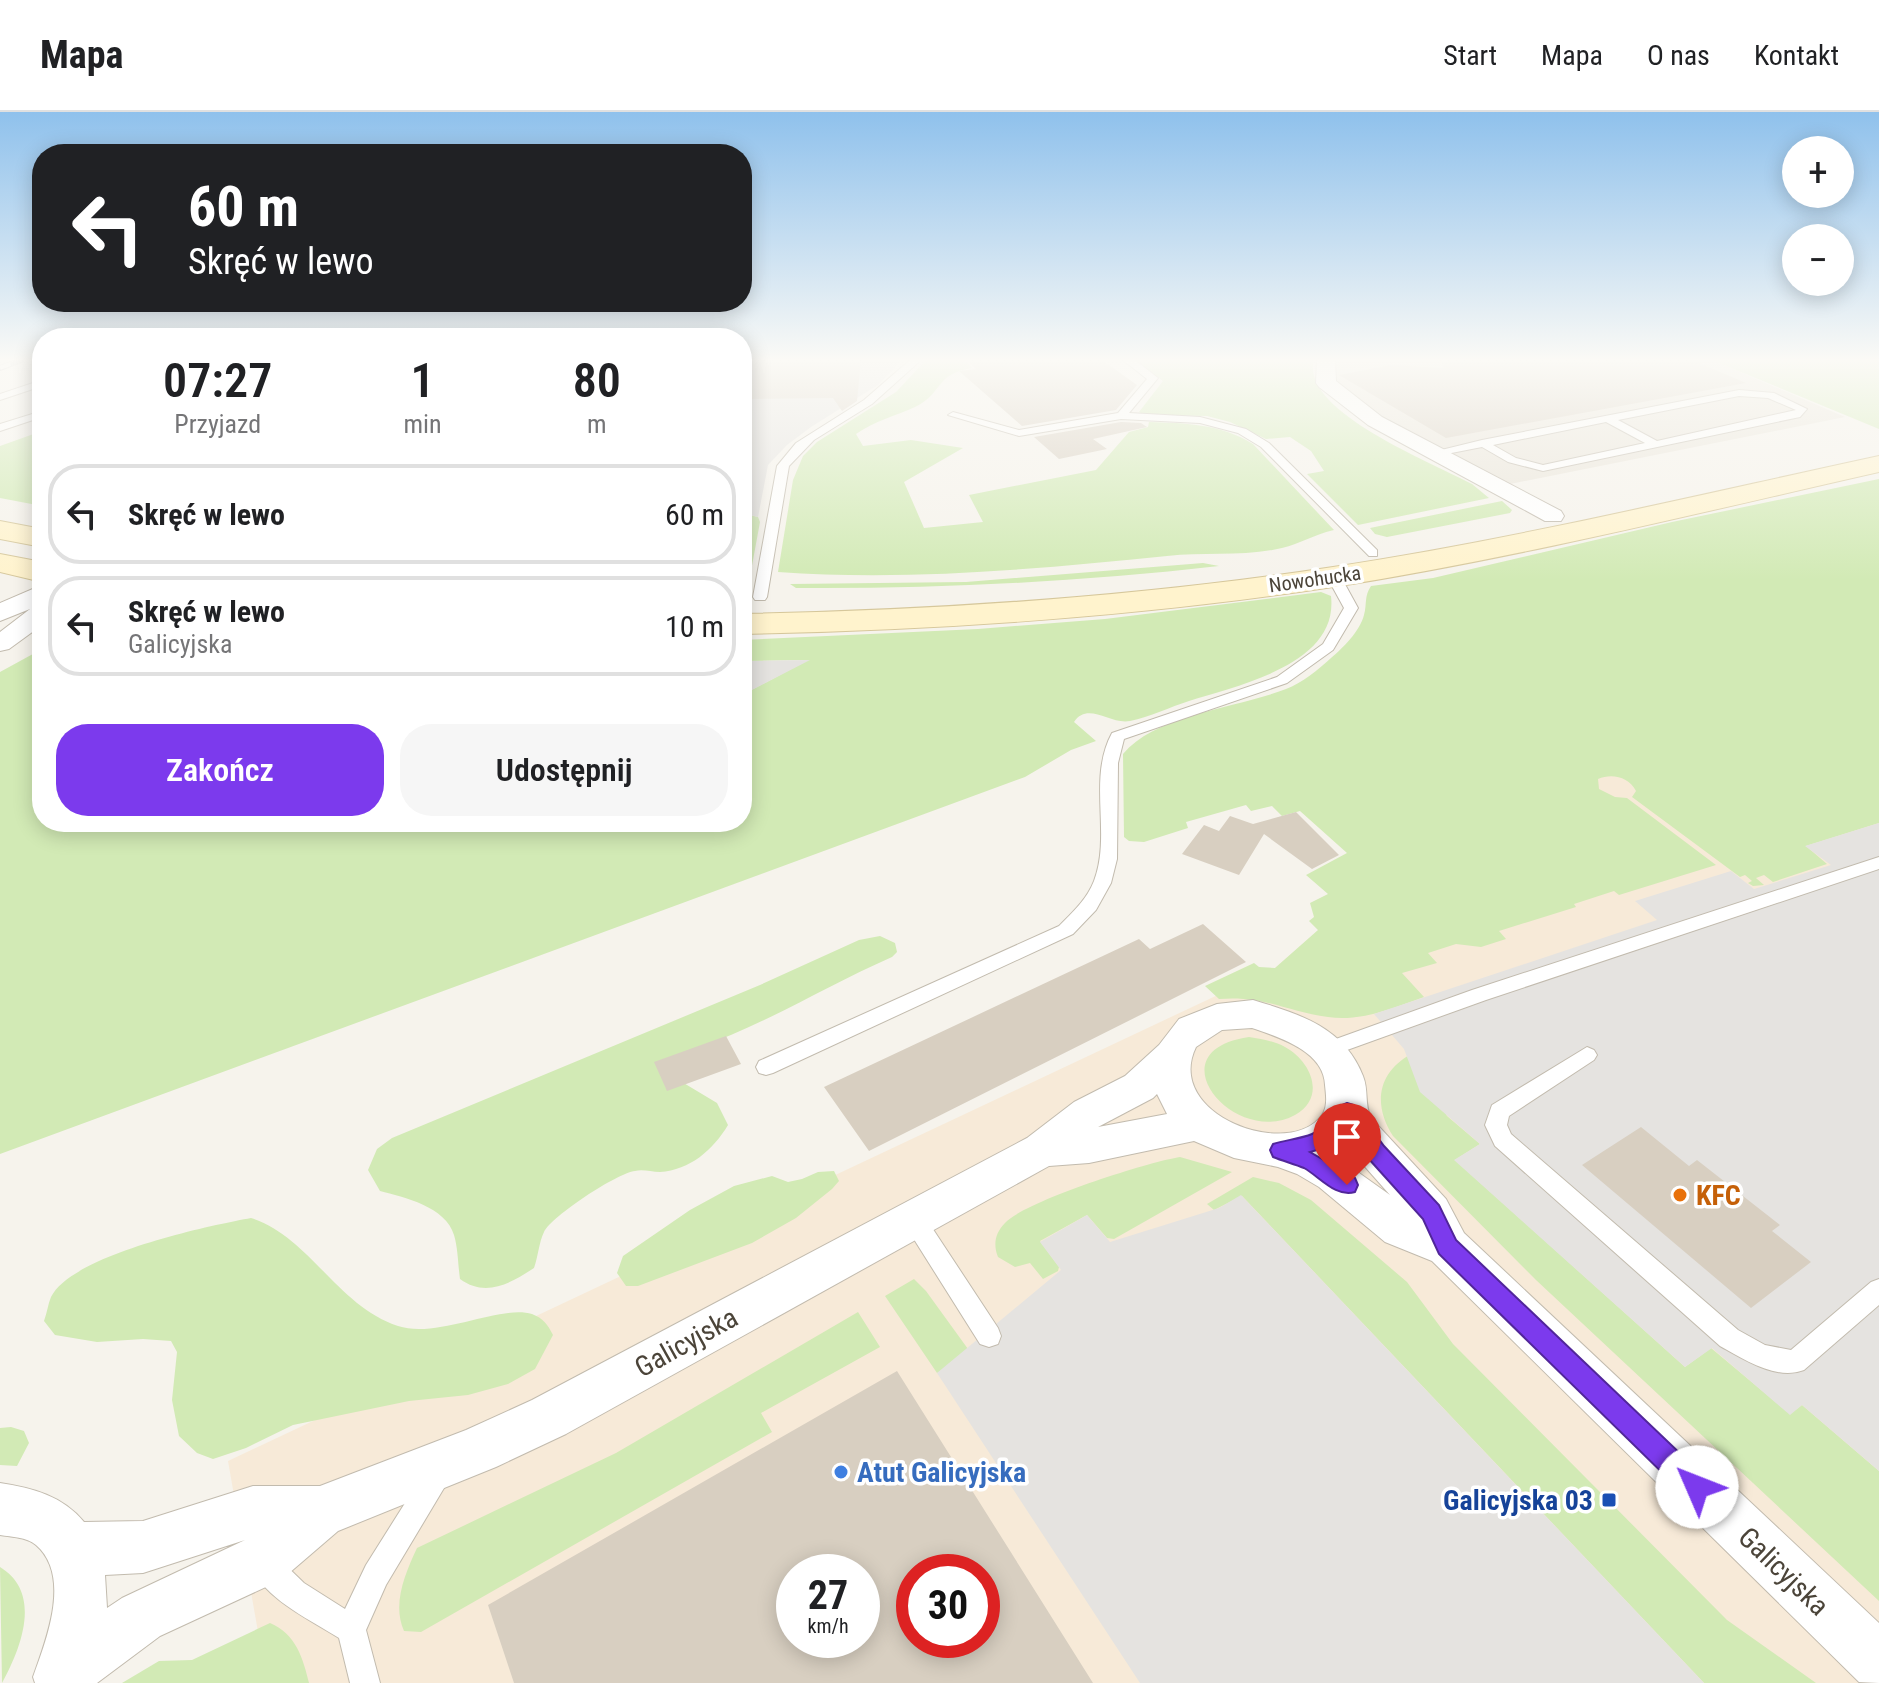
<!DOCTYPE html>
<html lang="pl">
<head>
<meta charset="utf-8">
<style>
  body { margin:0; font-family:"Roboto Condensed",sans-serif; background:#f6f6f6; color:#202124; height:100vh; display:flex; flex-direction:column; font-size:30px; white-space:nowrap }
  * { box-sizing:border-box; margin:0 }
  p { font-size:26px; color:#757577 }
  .icon { flex:none; width:44px; height:44px; fill:none; stroke:currentColor; stroke-width:2; stroke-linecap:round; stroke-linejoin:round }
  .map { position:relative; flex:1; overflow:hidden }
  .panel { position:absolute; left:32px; top:216px; width:720px; height:504px; display:flex; flex-direction:column; background:#fff; border-radius:32px; box-shadow:0 4px 20px #0003 }
  .panel>* { flex:none }
  .banner { position:absolute; left:32px; top:32px; width:720px; height:168px; border-radius:32px; box-shadow:0 4px 20px #0003; background:#202124; color:#fff; overflow:hidden }
  .fabs { position:absolute; left:1782px; top:24px; display:grid; gap:16px }
  .fabs a { display:grid; place-items:center; width:72px; height:72px; border-radius:50%; background:#fff; box-shadow:0 4px 20px #0003; font-size:40px }
  .speed { position:absolute; left:776px; top:1442px; display:flex; gap:16px; font-size:40px; font-weight:700; text-align:center }
  .speed>* { display:grid; place-content:center; width:104px; height:104px; border-radius:50%; background:#fff; box-shadow:0 4px 20px #0003; line-height:1 }
  .speed small { font-size:20px; font-weight:400 }
  .speed .limit { border:12px solid #d22; background:#fff; color:#111 }
  .pin { position:absolute; display:grid; place-items:center; width:68px; height:68px; color:#fff; margin:-82px -34px; border-radius:50% 50% 50% 0; rotate:-45deg; box-shadow:0 0 8px #0007 }
  .pin .icon { rotate:45deg }
  .me { position:absolute; width:88px; margin:-44px; rotate:314deg; stroke-linejoin:round; filter:drop-shadow(0 0 6px #0008) }
  .turn { display:flex; align-items:center; gap:28px; height:168px; padding:0 24px; font-size:36px }
  .turn .icon { width:104px; height:104px; stroke-width:2.5 }
  .turn b { display:block; font-size:56px; line-height:68px }
  .eta { display:flex; justify-content:space-evenly; align-items:center; height:136px; text-align:center }
  .eta b { font-size:48px; font-weight:600; line-height:56px }
  .cta { display:flex; gap:16px; margin-top:auto; padding:16px 24px }
  .cta a { flex:1; height:92px; border-radius:32px; background:#7c3aed; color:#fff; font-size:32px; font-weight:600; line-height:92px; text-align:center }
  .cta a+a { background:#f6f6f6; color:#202124 }
  ul { padding:0; list-style:none }
  li { display:flex; align-items:center; gap:24px; height:100px; margin:0 16px 12px; padding:0 8px; border:4px solid #e0e0e0; border-radius:32px }
  li div { flex:1 }
  li b { display:block; font-size:30px }
  li em { font-style:normal }
  header { display:flex; align-items:center; gap:48px; box-sizing:border-box; height:112px; padding:0 40px; background:#fff; border-bottom:2px solid #e0e0e0 }
  header strong { font-size:38px }
  nav { display:flex; gap:44px; margin-inline-start:auto; font-size:28px }
  .map>svg:first-child { display:block }
  .residential { fill:#eae5da }
  .commercial { fill:#f7ead8; fill-rule:evenodd }
  .green { fill:#d2eab5 }
  .parking { fill:#e5e3e0 }
  .building { fill:#d8cfc1; fill-rule:evenodd }
  .lines { fill:none; stroke-linecap:round; stroke-linejoin:round }
  .service-casing { stroke:#c2bbae; stroke-width:2 }
  .minor-casing { stroke:#c2bbae; stroke-width:2 }
  .secondary-casing { stroke:#d6c79b; stroke-width:2 }
  .service { fill:#fff; fill-rule:evenodd }
  .minor { fill:#fff; fill-rule:evenodd }
  .secondary { fill:#fff3cd; fill-rule:evenodd }
  .rail-casing { stroke:#9a9a9a; stroke-width:6 }
  .rail { stroke:#fff; stroke-width:4; stroke-dasharray:11; stroke-linecap:butt }
  .route { fill:#7c3aed; stroke:#51269a; stroke-width:2 }
  .food-dot { fill:#e8710a; stroke:#fff; stroke-width:3 }
  .shop-dot { fill:#3f7fe0; stroke:#fff; stroke-width:3 }
  .transit-dot { fill:#1a4fb4; stroke:#fff; stroke-width:3 }
  .labels { text-anchor:middle; stroke-width:7; stroke-linejoin:round; paint-order:stroke }
  .far-street-label { font-size:20px; fill:#4b4439; stroke:#fff }
  .near-food-label { font-size:28px; font-weight:bold; fill:#c56008; stroke:#fff; text-anchor:start }
  .near-street-label { font-size:28px; fill:#4b4439; stroke:#fff }
  .near-shop-label { font-size:28px; font-weight:bold; fill:#366cbe; stroke:#fff; text-anchor:start }
  .near-transit-label { font-size:28px; font-weight:bold; fill:#164399; stroke:#fff; text-anchor:end }
</style>
</head>
<body>
<header>
<strong>Mapa</strong>
<nav><a>Start</a><a>Mapa</a><a>O nas</a><a>Kontakt</a></nav>
</header>
<div class="map">
<svg width="1879" height="1571" viewBox="0 0 1879 1571">
  <rect width="100%" height="100%" fill="#f6f3ec"/>
  <!-- residential -->
  <path class="residential" d="M1333,248H1712L1845,305L1505,373L1444,344L1345,285L1330,266Z"/>
  <!-- commercial -->
  <path class="commercial" d="M1879,533V1571H267L228,1349L1275,856L1319,818L1389,662ZM794,1460H862V1528H794ZM914,1460H982V1528H914Z"/>
  <!-- green -->
  <path class="green" d="M926,248H964L972,256C934,262 943,282 915,295C895,304 875,309 856,322L863,334L911,328L963,336L904,370L924,416L983,410L969,383L1096,358L1129,320L1148,315L1149,310C1186,311 1221,312 1253,332L1334,418C1315,422 1300,432 1282,436C1245,445 1205,440 1167,444C1039,457 908,469 778,460L793,368L803,344L817,330L896,280Z
    M1135,248H1314C1299,299 1436,352 1472,372L1489,386L1358,413L1307,362L1324,359L1311,339L1290,325L1266,327L1230,310L1207,304L1145,303L1139,300L1163,269Z
    M1712,248H1879V317Z
    M42,319V394L0,386V334Z
    M1879,367V711L1806,734L1827,752L1773,770L1764,763L1756,766L1764,773L1753,774L1748,771L1752,769L1745,763L1740,765L1632,685L1636,679C1629,665 1612,661 1598,667L1599,677L1615,685L1627,686L1716,753L1619,783L1614,779L1574,792L1576,795L1499,819L1506,827L1481,835L1456,832L1428,841L1437,851L1402,861L1424,885C1393,896 1361,910 1328,905C1287,900 1264,883 1219,887L1205,874L1254,851L1259,855L1275,856L1318,818L1309,809L1314,805L1310,791L1328,782L1306,763L1347,741L1300,699L1282,704L1272,694L1251,699L1246,693L1186,710L1188,716L1144,730L1129,729L1124,725L1123,642C1156,602 1238,596 1286,577C1302,571 1318,558 1331,546C1343,536 1360,519 1364,503C1367,492 1364,484 1371,474L1433,466L1672,410Z
    M1502,389L1512,398L1510,401L1387,425L1375,422L1370,416Z
    M742,401L758,405L760,410L751,459L742,460Z
    M1203,451L1219,454C1078,470 938,477 796,476L790,472L966,470Z
    M1321,480L1331,484C1339,553 1238,573 1189,589C1170,595 1150,605 1130,609C1110,613 1088,589 1074,610L1096,629L1071,638L1025,665L0,1042V560L42,537V710H742V583L808,548L742,549V528L978,517L1105,507Z
    M880,824L895,831L897,840L892,845C826,874 766,912 698,936L682,970L717,991L728,1013C713,1038 690,1058 660,1060C651,1060 643,1057 635,1059C617,1061 552,1104 544,1120C539,1130 538,1145 534,1156C511,1171 486,1186 460,1167C458,1153 458,1136 454,1123C446,1095 404,1085 380,1079L368,1058L377,1037L392,1026L760,873L859,828Z
    M1249,925C1262,927 1274,929 1285,935C1311,949 1327,985 1295,1003C1235,1036 1152,939 1249,925Z
    M1411,942L1447,1004L1480,1032L1455,1048L1685,1255L1711,1236L1790,1302L1802,1293L1879,1359V1489L1536,1168L1393,1024C1373,993 1377,961 1411,942Z
    M1180,1045L1232,1060L1114,1127L1107,1126L1087,1103L1040,1129L1059,1155L1058,1159L1043,1167L1030,1151L1015,1155L998,1145C993,1133 995,1121 1005,1111C1025,1089 1148,1050 1180,1045Z
    M818,1060L834,1059L839,1069L832,1077L796,1106L752,1131L638,1174H626L617,1161L623,1144L690,1098L734,1074L772,1064L788,1070L802,1067Z
    M1253,1065L1279,1071L1311,1088L1407,1170L1453,1232L1727,1508L1816,1571H1704L1242,1084L1214,1098L1207,1092Z
    M251,1106C310,1125 337,1194 398,1214C438,1227 501,1192 532,1202C543,1206 548,1213 553,1223L535,1257L508,1272L468,1283L409,1289L293,1313L246,1336L213,1347L197,1341L179,1324L172,1288L177,1240L171,1229L143,1227L97,1230L55,1223L44,1209C47,1201 48,1192 51,1185C72,1143 207,1114 251,1106Z
    M914,1167L926,1179L968,1237L965,1244L937,1261L885,1184Z
    M858,1200L880,1235L761,1301L772,1320L421,1520L404,1519C392,1492 405,1462 417,1436L616,1341Z
    M11,1315L24,1319L29,1331L17,1354L0,1353V1316Z
    M0,1455C43,1481 21,1536 2,1571Z
    M270,1511C296,1522 303,1546 309,1571H122L159,1549L192,1548Z"/>
  <!-- parking -->
  <path class="parking" d="M742,248H902L878,273L811,315L787,333L768,353L758,405L742,401Z
    M810,548L742,583V549Z
    M1879,711V1359L1802,1293L1790,1303L1712,1236L1685,1255L1454,1048L1480,1032L1420,980L1404,937L1374,902L1657,808L1635,789L1731,759L1754,777L1831,753L1805,734Z
    M1241,1083L1704,1571H1140L937,1261L1061,1158L1040,1130L1087,1103L1110,1130L1219,1096Z"/>
  <!-- building -->
  <path class="building" d="M742,248H861L857,289L842,299L833,286L742,287Z
    M966,248H1102L1137,273L1116,298L1022,314L959,259L976,257Z
    M1440,248H1692L1746,271L1446,326L1339,263L1391,253L1444,256Z
    M1121,310L1141,311L1147,315L1093,327L1107,337L1059,347L1034,325Z
    M1296,700L1339,743L1312,757L1264,722L1239,763L1182,742L1204,713L1219,719L1230,704L1253,712Z
    M1203,812L1246,850L869,1039L824,975L1139,827L1150,837Z
    M726,924L741,952L667,979L654,950Z
    M1641,1015L1689,1054L1697,1048L1780,1113L1772,1119L1811,1150L1751,1196L1582,1053Z
    M897,1259L1093,1571H514L488,1493ZM794,1460H862V1528H794ZM914,1460H982V1528H914Z"/>
  <g class="lines">
    <defs>
      <path id="service" d="M910,248H921L872,292L814,328L789,354L767,485L765,488H755L753,485L777,354L796,331L864,288Z
        M1123,248H1135L1158,266L1129,301L1200,305L1246,317L1269,331L1377,438V444H1369L1261,335L1238,321L1200,311L1121,307L1019,324L948,303L953,300L1019,318L1118,301L1147,267Z
        M42,268V274L0,288V282Z
        M1739,278L1774,281L1807,297L1800,305L1543,359L1508,350L1482,335L1431,345L1425,342L1482,328ZM1739,284L1768,286L1796,298L1657,329L1618,308ZM1606,310L1645,331L1543,353L1516,346L1493,333Z
        M42,299V305L0,319V312Z
        M1334,461L1341,465L1358,496L1333,538L1287,571L1124,627L1118,651L1117,747L1111,771L1096,798L1073,822L773,961L766,963L759,961L756,955L759,949L1059,814C1073,800 1087,787 1094,769C1112,722 1087,667 1112,621L1277,565L1323,532L1344,496L1327,465Z
        M1879,745V757L1486,888L1336,942H1322L1319,937L1322,932L1472,878Z
        M1587,935L1594,938L1597,943L1594,948L1509,1004L1507,1013L1511,1022L1738,1218L1765,1233L1791,1238L1871,1170L1879,1167V1193L1804,1258C1776,1269 1744,1247 1720,1234L1495,1034L1485,1013L1492,993Z
        M913,1096L921,1099L998,1216L1001,1224L998,1232L989,1235L980,1232L905,1113L902,1106L905,1099Z
        M438,1349L447,1353L451,1362L447,1371L386,1473L366,1518L380,1571H350L339,1526C309,1507 264,1487 250,1452L254,1442L264,1438L274,1442L304,1471L345,1497L366,1453L429,1353Z"/>
      <path id="minor" d="M1317,248H1335L1336,269L1382,305L1561,399L1564,404L1561,409H1545L1368,313L1319,275L1316,271Z
        M42,473V491L39,492L42,491V513L9,537L0,539V520L30,497L0,509V491Z
        M1253,888C1299,902 1344,915 1363,964C1369,979 1364,992 1371,1006L1446,1087L1464,1121L1879,1511V1571L1859,1570L1432,1149L1385,1130L1319,1075L1297,1062L1278,1055L1234,1046L1194,1029L1089,1051L1049,1054L566,1322L496,1355L338,1419L281,1468L160,1524L97,1571H35L33,1565C46,1529 72,1464 36,1433C26,1425 12,1425 0,1423V1371C33,1376 63,1384 84,1410L143,1409L253,1374H320L466,1318L532,1288L1027,1026L1074,990L1125,964L1159,933L1179,907L1217,892ZM1252,916C1278,925 1324,939 1325,973C1326,983 1328,994 1322,1003C1289,1049 1163,1003 1196,935L1222,918ZM1157,982L1167,1002L1098,1015L1153,986ZM1344,1031L1390,1083L1331,1041ZM245,1428L122,1486L107,1496L105,1463L143,1461Z"/>
      <path id="secondary" d="M1879,344V360C1698,401 1517,446 1333,475C1138,505 940,518 742,522V502C940,498 1137,485 1333,455C1517,427 1698,383 1879,344Z
        M0,409L42,417V435L0,427Z
        M0,442L42,450V470L0,460Z"/>
    </defs>
    <!-- service casing -->
    <use href="#service" class="service-casing"/>
    <!-- minor casing -->
    <use href="#minor" class="minor-casing"/>
    <!-- secondary casing -->
    <use href="#secondary" class="secondary-casing"/>
    <!-- service -->
    <use href="#service" class="service"/>
    <!-- minor -->
    <use href="#minor" class="minor"/>
    <!-- secondary -->
    <use href="#secondary" class="secondary"/>
    <defs>
      <path id="rail" d="M0,256L21,248"/>
    </defs>
    <!-- rail casing -->
    <use href="#rail" class="rail-casing"/>
    <!-- rail -->
    <use href="#rail" class="rail"/>
  </g>
  <!-- sky -->
  <linearGradient id="sky" x2="0" y2="1"><stop stop-color="#8fc1ec"/><stop offset="0.53" stop-color="#fbfaf6"/><stop offset="1" stop-color="#fbfaf6" stop-opacity="0"/></linearGradient>
  <rect width="1879" height="468" fill="url(#sky)"/>
  <!-- route -->
  <path class="route" d="M1347,991L1354,993L1384,1034L1439,1093L1456,1128L1706,1366L1710,1375L1706,1385L1697,1389L1687,1385L1439,1142L1423,1107L1368,1046L1347,1017L1327,1035L1310,1040L1355,1066L1358,1073L1355,1080C1336,1086 1320,1065 1304,1056C1294,1052 1283,1049 1273,1045L1270,1038L1273,1032C1285,1028 1300,1027 1312,1022C1328,1015 1332,995 1347,991Z"/>
  <!-- markers -->
  <circle class="food-dot" cx="1680" cy="1083" r="8"/>
  <circle class="shop-dot" cx="841" cy="1360" r="8"/>
  <rect class="transit-dot" x="1601" y="1380" width="16" height="16" rx="4"/>
  <g class="labels">
    <!-- far-street labels -->
    <g class="far-street-label">
      <text transform="translate(1315 467) rotate(-8)" y="7">Nowohucka</text>
    </g>
    <!-- near-food labels -->
    <g class="near-food-label">
      <text x="1696" y="1093">KFC</text>
    </g>
    <!-- near-street labels -->
    <g class="near-street-label">
      <text transform="translate(686 1230) rotate(-29)" y="10">Galicyjska</text>
      <text transform="translate(1784 1459) rotate(44)" y="10">Galicyjska</text>
    </g>
    <!-- near-shop labels -->
    <g class="near-shop-label">
      <text x="857" y="1370">Atut Galicyjska</text>
    </g>
    <!-- near-transit labels -->
    <g class="near-transit-label">
      <text x="1593" y="1398">Galicyjska 03</text>
    </g>
  </g>
</svg>
<div class="fabs">
<a>+</a>
<a>−</a>
</div>
<div class="speed"><div>27<small>km/h</small></div><div class="limit">30</div></div>
<div class="pin" style="left:1347px;top:1073px;background:#d93025"><svg class="icon" aria-label="arrive" viewBox="0 0 24 24"><path d="M6 21V4h12l-3 4 3 4H6"/></svg></div>
<svg class="me" style="left:1697px;top:1375px" viewBox="-20 -20 40 40"><circle r="19" fill="#fff"/><path d="M0-13L10 11 0 6-10 11z" fill="#7c3aed"/></svg>
<div class="banner">
<div class="turn"><svg class="icon" aria-label="left" viewBox="0 0 24 24"><path d="M17 20v-9H6M10 6l-5 5 5 5"/></svg><div><b>60 m</b>Skręć w lewo</div></div>
</div>
<section class="panel">
<div class="eta">
<div><b>07:27</b><p>Przyjazd</p></div>
<div><b>1</b><p>min</p></div>
<div><b>80</b><p>m</p></div>
</div>
<ul>
<li><svg class="icon" aria-label="left" viewBox="0 0 24 24"><path d="M17 20v-9H6M10 6l-5 5 5 5"/></svg><div><b>Skręć w lewo</b></div><em>60 m</em></li>
<li><svg class="icon" aria-label="left" viewBox="0 0 24 24"><path d="M17 20v-9H6M10 6l-5 5 5 5"/></svg><div><b>Skręć w lewo</b><p>Galicyjska</p></div><em>10 m</em></li>
</ul>
<div class="cta"><a>Zakończ</a><a>Udostępnij</a></div>
</section>
</div>
</body>
</html>
